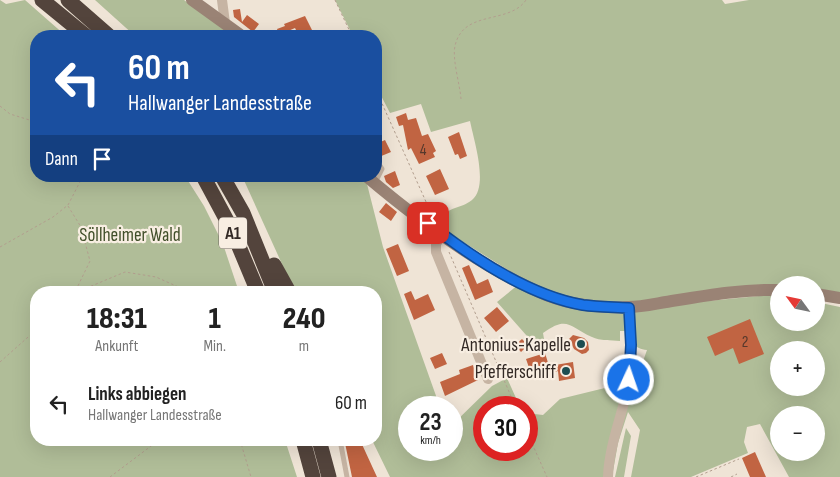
<!DOCTYPE html>
<html lang="de">
<head>
<meta charset="utf-8">
<style>
  body { margin:0; font-family:"Sofia Sans Condensed",sans-serif; background:#f2f2f2; color:#222; height:100vh; display:flex; flex-direction:column; font-size:19px; white-space:nowrap }
  * { box-sizing:border-box; margin:0 }
  p { font-size:16px; color:#767676 }
  .icon { flex:none; width:28px; height:28px; fill:none; stroke:currentColor; stroke-width:2; stroke-linecap:round; stroke-linejoin:round }
  .map { position:relative; flex:1; overflow:hidden }
  .drawer { position:absolute; left:30px; top:286px; width:352px; height:160px; display:flex; flex-direction:column; background:#fff; border-radius:20px; box-shadow:0 5px 20px #0002 }
  .drawer>* { flex:none }
  .guide { position:absolute; left:30px; top:30px; width:352px; height:152px; border-radius:20px; box-shadow:0 5px 20px #0002; background:#1a4fa0; color:#fff; overflow:hidden }
  .needle { width:32px; rotate:303deg }
  .controls { position:absolute; left:770px; top:276px; display:grid; gap:10px }
  .controls a { display:grid; place-items:center; width:55px; height:55px; border-radius:50%; background:#fff; box-shadow:0 5px 20px #0002; font-size:25px }
  .speed { position:absolute; left:398px; top:396px; display:flex; gap:10px; font-size:25px; font-weight:700; text-align:center }
  .speed>* { display:grid; place-content:center; width:65px; height:65px; border-radius:50%; background:#fff; box-shadow:0 5px 20px #0002; line-height:1 }
  .speed small { font-size:12px; font-weight:400 }
  .speed .limit { border:8px solid #d22; background:#fff; color:#111 }
  .pin { position:absolute; display:grid; place-items:center; width:42px; height:42px; color:#fff; margin:-21px; border-radius:10px; box-shadow:0 2px 8px #0006 }
  .me { position:absolute; width:55px; margin:-28px; rotate:3deg; stroke-linejoin:round; filter:drop-shadow(0 0 4px #0008) }
  .turn { display:flex; align-items:center; gap:18px; height:105px; padding:0 15px; font-size:22px }
  .turn .icon { width:65px; height:65px; stroke-width:2.5 }
  .turn b { display:block; font-size:35px; line-height:42px }
  .then { display:flex; align-items:center; height:48px; padding:0 15px; background:#0003; gap:10px; font-size:19px }
  .eta { display:flex; justify-content:space-evenly; align-items:center; height:85px; text-align:center }
  .eta b { font-size:30px; font-weight:800; line-height:35px }
  ul { padding:0; list-style:none }
  li { display:flex; align-items:center; gap:15px; height:65px; padding:0 15px }
  li div { flex:1 }
  li b { display:block; font-size:19px }
  li em { font-style:normal }
  .map>svg:first-child { display:block }
  .green { fill:#b0bd98; fill-rule:evenodd }
  .building { fill:#c16442 }
  .lines { fill:none; stroke-linecap:round; stroke-linejoin:round }
  .path { stroke:#b29e8e; stroke-width:1; stroke-dasharray:2.5 2.5; stroke-linecap:butt }
  .lane { stroke:#c6b4a3; stroke-width:5 }
  .street { stroke:#c6b4a3; stroke-width:10 }
  .secondary { stroke:#9a8375; stroke-width:12 }
  .highway { stroke:#53443c; stroke-width:15 }
  .route-casing { stroke:#114b97; stroke-width:12 }
  .route { stroke:#1a73e8; stroke-width:9 }
  .poi-dot { fill:#1d4d51; stroke:#f8eee2; stroke-width:2 }
  .labels { text-anchor:middle; stroke-width:4.5; stroke-linejoin:round; paint-order:stroke }
  .number-label { font-size:16px; fill:#56382c }
  .shield { fill:#f8eee2; stroke:#6d645e; stroke-width:1 }
  .shield-label { font-size:18px; font-weight:bold; fill:#322925 }
  .park-label { font-size:19px; fill:#414f2a; stroke:#f8eee2 }
  .poi-label { font-size:19px; fill:#322925; stroke:#f8eee2; text-anchor:end }
</style>
</head>
<body>
<div class="map">
<svg width="840" height="477" viewBox="0 0 840 477">
  <rect width="100%" height="100%" fill="#efe4d6"/>
  <!-- green -->
  <path class="green" d="M0,0L6,4L25,0L66,36H36V176H185L204,206L223,244L239,292H36V440H285L297,477H0Z
    M95,0H184L234,36H135Z
    M335,0H722L725,4L749,0H840V294L816,289V285H779L708,301L768,295L779,297V322H816V302L840,307V477H789L760,424L747,427L744,442L748,453L691,477H631L640,430L628,412L618,443L612,477H390L372,440H376V292H298L287,275L242,176H359L367,184L383,247L440,407L409,408V450H451V426L492,386L507,378L520,407L484,408V450H526V413L543,415L560,399L609,387L625,365L636,363L641,367L647,350C634,349 632,341 626,331H620V341C611,340 600,341 592,337C569,327 568,315 543,333L544,339L534,344L497,302L524,280L444,230L439,219C449,206 461,209 472,200C489,186 474,141 470,121L431,132L421,104L390,113L376,86V36H353ZM779,350H816V388H779ZM779,415H816V452H779Z
    M626,428L631,436L624,477H615Z"/>
  <!-- building -->
  <path class="building" d="M240,9L242,22L247,15L259,24L253,32L234,17L233,10Z
    M305,16L313,32L299,36L295,28L279,35L277,29L285,26L284,24Z
    M406,113L408,120L416,118L422,136L428,134L436,151L433,153L435,157L419,164L411,148L408,150L403,125L399,126L396,117Z
    M459,132L467,156L460,159L458,154L455,155L448,137Z
    M385,140L391,152L379,157L376,153V144Z
    M440,169L449,189L435,195L426,176Z
    M395,171L400,185L393,188L386,182L384,176Z
    M386,203L397,212L391,221L379,212Z
    M398,244L409,271L397,276L386,249Z
    M469,265L477,284L488,279L493,292L475,300L462,268Z
    M411,291L415,300L428,294L435,310L414,320L404,294Z
    M497,307L509,321L496,332L484,318Z
    M750,319L764,354L739,364L733,348L715,356L707,337Z
    M573,335L584,338L588,342L589,350L586,353L582,354L574,349L569,339Z
    M522,339L528,345L521,352L515,345Z
    M442,353L447,364L435,369L430,358Z
    M545,353L549,366L573,362L575,378L559,381L558,371L533,379L526,359Z
    M473,365L478,380L445,396L440,382L460,374L459,370Z
    M355,440H360L377,477H352L345,443Z
    M755,452L766,477H750L742,458Z"/>
  <g class="lines">
    <!-- path -->
    <path class="path" d="M335,0L352,36
      M376,90L431,213
      M461,99C460,85 452,59 455,46C463,9 509,25 526,0
      M0,106L10,114L36,122
      M68,206L81,227L90,261L75,292
      M0,247L53,217L68,205L83,176
      M449,252L516,408
      M77,292L125,272L156,277L185,290L186,292
      M0,362L36,330
      M526,430L547,477
      M240,440L251,477
      M110,477L159,440
      M696,477L739,459
      M731,477L737,474"/>
    <!-- lane -->
    <path class="lane" d="M375,183L382,169L376,160
      M340,440L347,477"/>
    <!-- street -->
    <path class="street" d="M222,0L225,23
      M442,234L436,244V252L488,379
      M608,477C609,445 623,413 629,382C634,358 630,332 629,308"/>
    <!-- secondary -->
    <path class="secondary" d="M192,0L242,36
      M366,176C418,220 483,269 546,295C571,305 601,308 628,307C641,307 654,304 666,302C703,296 741,289 779,290
      M816,294L840,298"/>
    <!-- highway -->
    <path class="highway" d="M42,0L86,36
      M68,0L109,36
      M203,176L232,230L258,292
      M222,176L243,213L275,292
      M274,265L289,292
      M303,440L313,477
      M319,440L329,477"/>
  </g>
  <g class="lines">
    <defs>
      <path id="route" d="M428,223C470,256 530,296 583,305C598,307 614,307 629,308L631,345L629,380"/>
    </defs>
    <!-- route casing -->
    <use href="#route" class="route-casing"/>
    <!-- route -->
    <use href="#route" class="route"/>
  </g>
  <!-- markers -->
  <g class="poi-dot">
    <circle cx="581" cy="344" r="5"/>
    <circle cx="566" cy="371" r="5"/>
  </g>
  <g class="labels">
    <!-- number labels -->
    <g class="number-label">
      <text x="423" y="155">4</text>
      <text x="745" y="347">2</text>
    </g>
    <!-- shield labels -->
    <rect class="shield" x="219" y="217.5" width="28" height="31" rx="4"/>
    <g class="shield-label">
      <text x="233" y="239">A1</text>
    </g>
    <!-- park labels -->
    <g class="park-label">
      <text x="130" y="241">Söllheimer Wald</text>
    </g>
    <!-- poi labels -->
    <g class="poi-label">
      <text x="571" y="351">Antonius-Kapelle</text>
      <text x="556" y="378">Pfefferschiff</text>
    </g>
  </g>
</svg>
<div class="controls">
<a><svg class="needle" viewBox="-14 -14 28 28"><path d="M0-13l5 13h-10z" fill="#e53935"/><path d="M0 13l5-13h-10z" fill="#767676"/></svg></a>
<a>+</a>
<a>−</a>
</div>
<div class="speed"><div>23<small>km/h</small></div><div class="limit">30</div></div>
<div class="pin" style="left:428px;top:223px;background:#d93025"><svg class="icon" aria-label="arrive" viewBox="0 0 24 24"><path d="M6 21V4h12l-3 4 3 4H6"/></svg></div>
<svg class="me" style="left:629px;top:380px" viewBox="-20 -20 40 40"><circle r="17" fill="#1a73e8" stroke="#fff" stroke-width="3"/><path d="M0-11L8 9 0 5-8 9z" fill="#fff"/></svg>
<div class="guide">
<div class="turn"><svg class="icon" aria-label="left" viewBox="0 0 24 24"><path d="M17 20v-9H6M10 6l-5 5 5 5"/></svg><div><b>60 m</b>Hallwanger Landesstraße</div></div>
<div class="then">Dann<svg class="icon" aria-label="arrive" viewBox="0 0 24 24"><path d="M6 21V4h12l-3 4 3 4H6"/></svg></div>
</div>
<section class="drawer">
<div class="eta">
<div><b>18:31</b><p>Ankunft</p></div>
<div><b>1</b><p>Min.</p></div>
<div><b>240</b><p>m</p></div>
</div>
<ul>
<li><svg class="icon" aria-label="left" viewBox="0 0 24 24"><path d="M17 20v-9H6M10 6l-5 5 5 5"/></svg><div><b>Links abbiegen</b><p>Hallwanger Landesstraße</p></div><em>60 m</em></li>
</ul>
</section>
</div>
</body>
</html>
